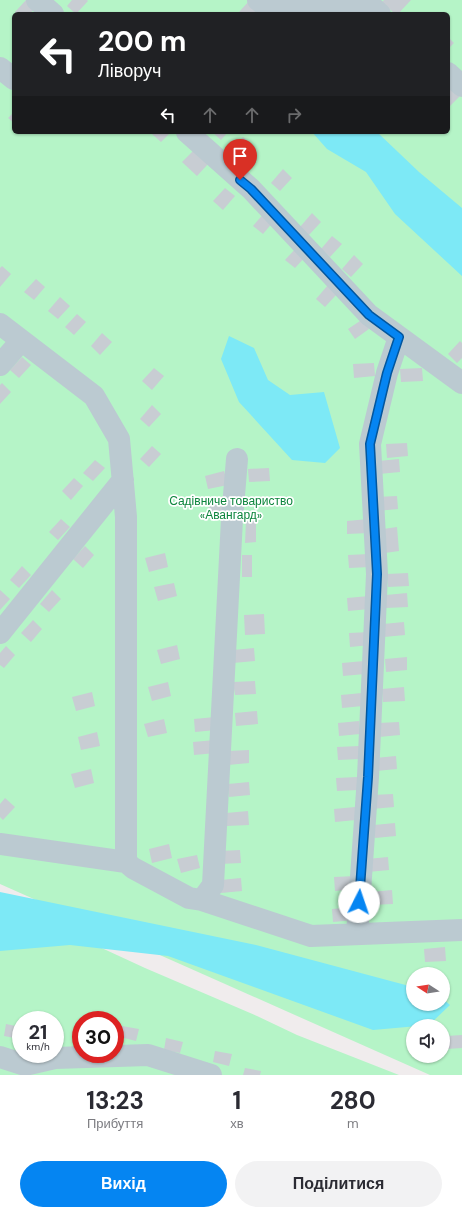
<!DOCTYPE html>
<html lang="uk">
<head>
<meta charset="utf-8">
<style>
  body { margin:0; font-family:"DM Sans",sans-serif; background:#f2f2f3; color:#2b2b33; height:100vh; display:flex; flex-direction:column; font-size:15px; white-space:nowrap }
  * { box-sizing:border-box; margin:0 }
  p { font-size:13px; color:#7c7c81 }
  .icon { flex:none; width:22px; height:22px; fill:none; stroke:currentColor; stroke-width:2; stroke-linecap:round; stroke-linejoin:round }
  .map { position:relative; height:1075px; overflow:hidden }
  .sheet { display:flex; flex-direction:column; background:#fff; flex:1 }
  .sheet>* { flex:none }
  .top-card { position:absolute; left:12px; top:12px; width:438px; height:122px; border-radius:6px; box-shadow:0 1px 3px #0004; background:#202124; color:#fff; overflow:hidden }
  .needle { width:26px; rotate:282deg }
  .tools { position:absolute; left:406px; top:967px; display:grid; gap:8px }
  .tools a { display:grid; place-items:center; width:44px; height:44px; border-radius:50%; background:#fff; box-shadow:0 1px 3px #0004; font-size:20px }
  .speed { position:absolute; left:12px; top:1011px; display:flex; gap:8px; font-size:20px; font-weight:700; text-align:center }
  .speed>* { display:grid; place-content:center; width:52px; height:52px; border-radius:50%; background:#fff; box-shadow:0 1px 3px #0004; line-height:1 }
  .speed small { font-size:10px; font-weight:400 }
  .speed .limit { border:6px solid #d22; background:#fff; color:#111 }
  .pin { position:absolute; display:grid; place-items:center; width:34px; height:34px; color:#fff; margin:-41px -17px; border-radius:50% 50% 50% 0; rotate:-45deg; box-shadow:0 0 4px #0007 }
  .pin .icon { rotate:45deg }
  .me { position:absolute; width:44px; margin:-22px; rotate:4deg; stroke-linejoin:round; filter:drop-shadow(0 0 3px #0008) }
  .turn { display:flex; align-items:center; gap:14px; height:84px; padding:0 20px; font-size:18px }
  .turn .icon { width:52px; height:52px; stroke-width:2.5 }
  .turn b { display:block; font-size:28px; line-height:34px }
  .lanes { display:flex; align-items:center; height:38px; padding:0 20px; background:#0003; justify-content:center; gap:20px; direction:ltr }
  .lanes .off { opacity:.35 }
  .eta { display:flex; justify-content:space-evenly; align-items:center; height:68px; text-align:center }
  .eta b { font-size:24px; font-weight:700; line-height:28px }
  .button { display:flex; gap:8px; margin-top:auto; padding:8px 20px }
  .button a { flex:1; height:46px; border-radius:24px; background:#0585f2; color:#fff; font-size:16px; font-weight:700; line-height:46px; text-align:center }
  .button a+a { background:#f2f2f3; color:#2b2b33 }
  .map>svg:first-child { display:block }
  .green { fill:#b5f4c7; fill-rule:evenodd }
  .water { fill:#7de9f6 }
  .building { fill:#c8cdd3 }
  .lines { fill:none; stroke-linecap:round; stroke-linejoin:round }
  .minor { stroke:#bbcad1; stroke-width:22 }
  .route-casing { stroke:#03569d; stroke-width:10 }
  .route { stroke:#0585f2; stroke-width:7 }
  .labels { text-anchor:middle; stroke-width:3.5; stroke-linejoin:round; paint-order:stroke }
  .park-label { font-size:12px; fill:#0c853c; stroke:#fff }
</style>
</head>
<body>
<div class="map">
<svg width="462" height="1075" viewBox="0 0 462 1075">
  <rect width="100%" height="100%" fill="#f0eced"/>
  <!-- green -->
  <path class="green" d="M0,0H462V1075H430L0,884ZM14,14H448V132H14ZM413,974H443V1004H413ZM413,1026H443V1056H413Z
    M0,901L145,968L257,1016L297,1035L399,1075H0ZM21,1020H55V1054H21ZM81,1020H115V1054H81Z"/>
  <!-- water -->
  <path class="water" d="M312,132H377L419,172L462,208V276L395,214L366,172L327,149Z
    M229,336L254,348L268,380L290,395L324,392L340,448L325,463L292,460L239,402L221,359Z
    M0,892L256,945L413,987V1004H443V999L450,1005L429,1025L373,1030L168,956L70,945L0,951Z"/>
  <!-- building -->
  <path class="building" d="M26,0H28L36,7L30,14H17L15,12Z
    M72,0H87L88,1L76,14L67,6Z
    M384,0H411L398,14H395L382,2Z
    M249,1L259,11L256,14H241L239,12Z
    M448,37L454,43L448,49Z
    M451,86L461,95L448,108V89Z
    M14,112V123L8,118Z
    M154,132H171L161,142L152,134Z
    M212,132H228L221,140Z
    M243,137L252,145L240,159L231,150Z
    M195,149L209,163L197,176L182,162Z
    M283,169L292,178L280,191L271,183Z
    M225,188L235,196L223,210L213,201Z
    M265,212L274,221L263,234L253,226Z
    M312,213L321,222L309,235L300,227Z
    M332,236L342,244L330,257L321,249Z
    M297,247L307,255L295,268L285,260Z
    M354,255L363,264L351,277L342,269Z
    M2,266L11,274L0,287V268Z
    M36,279L45,287L34,300L24,292Z
    M328,285L337,294L325,307L316,299Z
    M60,297L70,306L58,319L48,311Z
    M77,314L86,322L74,335L65,327Z
    M363,319L369,329L355,339L348,329Z
    M102,333L112,342L100,355L91,346Z
    M460,341L462,343V358L457,363L448,354Z
    M22,357L31,365L19,378L10,370Z
    M374,363L375,376L354,378L353,364Z
    M154,368L164,376L152,390L142,381Z
    M422,368L423,381L401,382L400,369Z
    M2,383L11,392L0,404V385Z
    M152,405L161,414L149,427L140,419Z
    M407,443L408,456L387,458L386,444Z
    M152,446L161,454L149,467L140,459Z
    M399,459L400,472L379,474L378,461Z
    M95,460L105,468L93,481L83,473Z
    M269,468L270,481L249,482L248,469Z
    M224,471L228,485L208,489L205,476Z
    M74,478L83,486L71,500L62,491Z
    M397,496L398,509L377,511L376,497Z
    M227,497L230,511L211,515L207,502Z
    M61,519L70,527L58,540L49,532Z
    M368,519L369,533L347,534V521Z
    M246,521H256V542L245,543Z
    M397,527L399,551L385,553L383,529Z
    M85,546L94,555L83,568L73,559Z
    M165,553L168,567L149,572L145,558Z
    M369,554L370,567L349,568L348,555Z
    M242,555H252V577H242Z
    M22,566L31,575L19,588L10,580Z
    M408,573L409,586L388,587L387,574Z
    M174,583L177,596L158,601L154,587Z
    M0,590L10,599L0,610Z
    M52,590L61,599L49,612L40,604Z
    M407,593L408,607L386,608V595Z
    M369,596L370,609L348,611L347,598Z
    M264,614L265,634L245,635L244,615Z
    M33,620L42,629L31,642L21,633Z
    M404,622L405,635L384,637L383,624Z
    M370,632L371,645L350,647L349,633Z
    M177,645L180,659L161,664L157,650Z
    M6,646L15,655L4,668L0,665V653Z
    M254,648L255,661L233,663V650Z
    M407,657V670L386,672L385,659Z
    M364,661L365,674L343,676L342,663Z
    M255,681L256,694L235,695L233,682Z
    M168,682L171,696L152,701L148,687Z
    M404,687L405,701L383,702L382,689Z
    M92,692L95,706L76,711L72,697Z
    M362,693L363,706L342,708L341,695Z
    M257,711L258,724L236,726L235,713Z
    M215,717L216,730L195,732L194,719Z
    M164,719L167,733L148,737L144,724Z
    M359,721L360,734L339,736L338,723Z
    M399,722L400,735L379,737L378,723Z
    M97,732L100,746L81,750L78,737Z
    M215,740L216,753L194,755L193,742Z
    M359,746L360,759L338,760L337,747Z
    M249,750V763L228,765L227,751Z
    M396,756L397,769L376,771L375,758Z
    M91,769L94,783L75,788L71,774Z
    M357,777L358,790L337,791L336,778Z
    M249,782L250,795L229,797L228,784Z
    M393,794L394,807L372,809V795Z
    M5,798L15,807L3,820L0,817V804Z
    M355,807L356,820L335,822L334,809Z
    M248,811L249,825L227,826L226,813Z
    M395,823L396,836L375,838L374,825Z
    M169,844L172,858L152,863L149,849Z
    M240,850L241,863L220,864L219,851Z
    M197,855L200,868L181,873L177,859Z
    M388,857L389,870L368,872L367,859Z
    M356,876L357,889L335,891L334,877Z
    M241,878L242,891L221,893L220,880Z
    M392,890L393,904L372,905L371,892Z
    M353,907L354,920L333,922L332,909Z
    M445,947L446,961L425,962L424,949Z
    M6,1024L21,1027L20,1039L4,1036Z
    M77,1025H81V1037L75,1036Z
    M122,1026L139,1029L136,1041L120,1037Z
    M462,1035V1048L447,1049L446,1036Z
    M166,1038L183,1042L180,1053L164,1050Z
    M215,1051L232,1054L229,1066L213,1062Z
    M245,1068L261,1071L260,1075H243Z"/>
  <g class="lines">
    <!-- minor -->
    <path class="minor" d="M37,0L53,14
      M258,0L263,4L282,11L367,2L380,14
      M0,68L14,79
      M448,73L462,86
      M187,132L251,189L369,315L462,383
      M0,324L94,396L119,439L126,517V862
      M0,365L21,341
      M0,633L123,480
      M0,844L126,862L133,868L189,898L202,900L311,936L462,930
      M202,900L213,885L232,519L237,459
      M357,934L368,777L377,574L370,444L387,373L399,337
      M0,1057L25,1065L55,1058L148,1055L211,1075"/>
  </g>
  <g class="lines">
    <defs>
      <path id="route" d="M240,180L251,189L369,315L399,337L387,373L370,444L377,574L368,777L359,902"/>
    </defs>
    <!-- route casing -->
    <use href="#route" class="route-casing"/>
    <!-- route -->
    <use href="#route" class="route"/>
  </g>
  <g class="labels">
    <!-- park labels -->
    <g class="park-label">
      <text x="231" y="505">Садівниче товариство<tspan x="231" dy="14">«Авангард»</tspan></text>
    </g>
  </g>
</svg>
<div class="tools">
<a><svg class="needle" viewBox="-14 -14 28 28"><path d="M0-13l5 13h-10z" fill="#e53935"/><path d="M0 13l5-13h-10z" fill="#7c7c81"/></svg></a>
<a><svg class="icon" aria-label="sound" viewBox="0 0 24 24"><path d="M4 9h4l5-4v14l-5-4H4zM17 9q2 3 0 6"/></svg></a>
</div>
<div class="speed"><div>21<small>km/h</small></div><div class="limit">30</div></div>
<div class="pin" style="left:240px;top:180px;background:#d93025"><svg class="icon" aria-label="arrive" viewBox="0 0 24 24"><path d="M6 21V4h12l-3 4 3 4H6"/></svg></div>
<svg class="me" style="left:359px;top:902px" viewBox="-20 -20 40 40"><circle r="19" fill="#fff"/><path d="M0-13L10 11 0 6-10 11z" fill="#0585f2"/></svg>
<div class="top-card">
<div class="turn"><svg class="icon" aria-label="left" viewBox="0 0 24 24"><path d="M17 20v-9H6M10 6l-5 5 5 5"/></svg><div><b>200 m</b>Ліворуч</div></div>
<div class="lanes"><svg class="icon" aria-label="left" viewBox="0 0 24 24"><path d="M17 20v-9H6M10 6l-5 5 5 5"/></svg><svg class="icon off" aria-label="ahead" viewBox="0 0 24 24"><path d="M12 20V5M6 11l6-6 6 6"/></svg><svg class="icon off" aria-label="ahead" viewBox="0 0 24 24"><path d="M12 20V5M6 11l6-6 6 6"/></svg><svg class="icon off" aria-label="right" viewBox="0 0 24 24"><path d="M7 20v-9h11M14 6l5 5-5 5"/></svg></div>
</div>
</div>
<section class="sheet">
<div class="eta">
<div><b>13:23</b><p>Прибуття</p></div>
<div><b>1</b><p>хв</p></div>
<div><b>280</b><p>m</p></div>
</div>
<div class="button"><a>Вихід</a><a>Поділитися</a></div>
</section>
</body>
</html>
